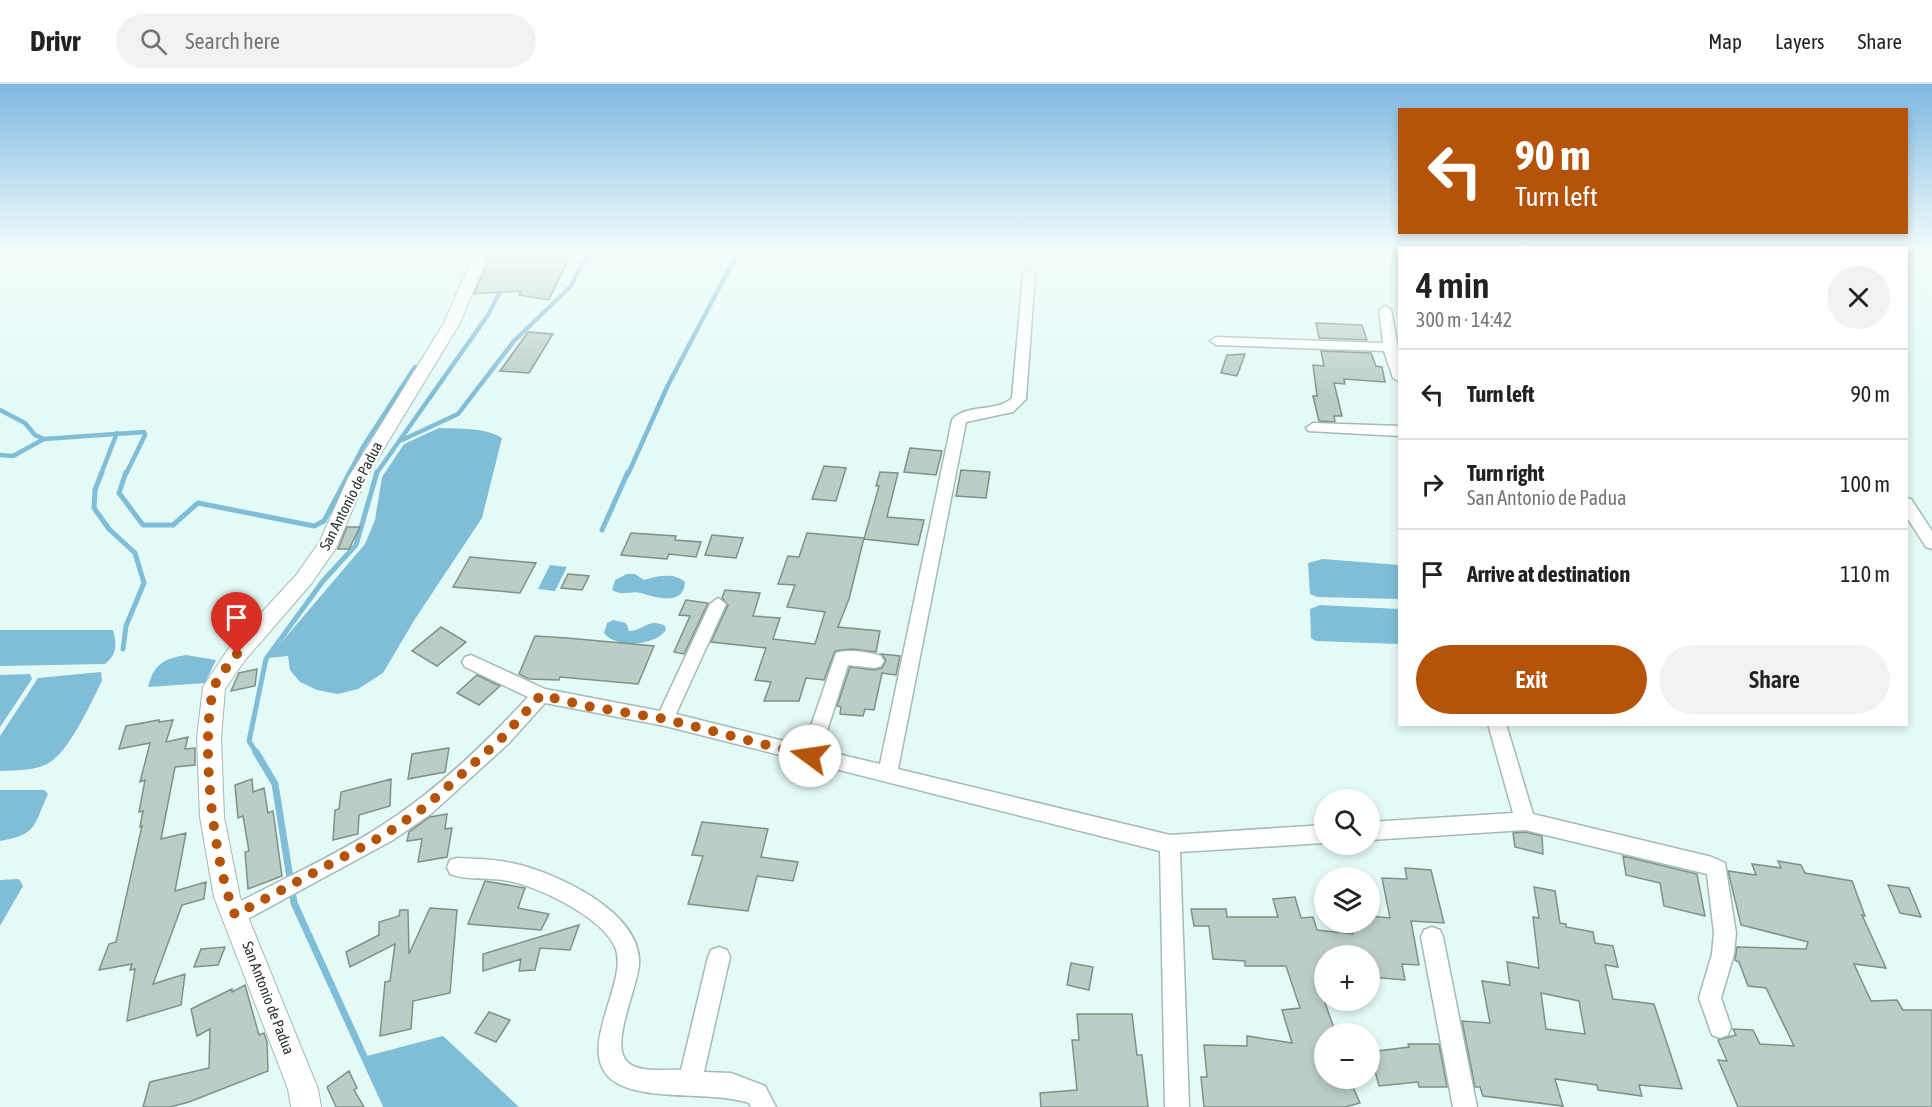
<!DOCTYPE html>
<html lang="en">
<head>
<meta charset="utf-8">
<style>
  body { margin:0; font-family:"Asap Condensed",sans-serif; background:#f2f2f2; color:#222; height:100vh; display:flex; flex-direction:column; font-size:22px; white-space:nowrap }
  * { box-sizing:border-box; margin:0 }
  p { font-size:20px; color:#767676 }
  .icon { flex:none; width:33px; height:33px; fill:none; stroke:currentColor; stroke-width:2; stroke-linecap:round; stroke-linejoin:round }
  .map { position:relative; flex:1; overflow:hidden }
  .drawer { position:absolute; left:1398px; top:162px; width:510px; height:480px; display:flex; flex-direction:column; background:#fff; border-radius:0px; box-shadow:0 3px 9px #0003 }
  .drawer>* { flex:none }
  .hud { position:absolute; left:1398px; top:24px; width:510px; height:126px; border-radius:0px; box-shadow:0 3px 9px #0003; background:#b45309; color:#fff; overflow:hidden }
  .fabs { position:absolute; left:1314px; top:705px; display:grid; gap:12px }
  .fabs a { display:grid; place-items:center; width:66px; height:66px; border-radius:50%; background:#fff; box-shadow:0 3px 9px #0003; font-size:30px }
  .pin { position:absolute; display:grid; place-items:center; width:51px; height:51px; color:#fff; margin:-62px -26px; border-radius:50% 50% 50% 0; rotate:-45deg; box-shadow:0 0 6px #0007 }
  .pin .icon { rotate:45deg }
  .me { position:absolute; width:66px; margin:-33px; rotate:284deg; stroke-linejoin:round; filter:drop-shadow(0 0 4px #0008) }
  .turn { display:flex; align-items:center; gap:21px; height:126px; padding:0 18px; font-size:27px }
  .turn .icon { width:78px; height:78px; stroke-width:2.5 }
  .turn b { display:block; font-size:42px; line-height:51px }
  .round { display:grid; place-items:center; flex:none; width:63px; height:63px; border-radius:32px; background:#f2f2f2 }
  .summary { display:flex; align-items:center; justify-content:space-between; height:102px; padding:0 18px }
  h1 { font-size:36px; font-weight:600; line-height:45px }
  .button { display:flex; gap:12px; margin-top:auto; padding:12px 18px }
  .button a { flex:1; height:69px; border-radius:36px; background:#b45309; color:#fff; font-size:24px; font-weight:600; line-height:69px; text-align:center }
  .button a+a { background:#f2f2f2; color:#222 }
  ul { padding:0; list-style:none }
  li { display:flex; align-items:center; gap:18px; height:90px; padding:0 18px; border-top:2px solid #e0e0e0 }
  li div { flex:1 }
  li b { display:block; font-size:22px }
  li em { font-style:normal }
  header { display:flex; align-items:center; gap:36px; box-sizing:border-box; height:84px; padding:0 30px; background:#fff; border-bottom:2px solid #e0e0e0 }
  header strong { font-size:28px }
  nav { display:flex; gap:33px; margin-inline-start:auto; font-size:21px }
  .search { width:420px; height:54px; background:#f2f2f2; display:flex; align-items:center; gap:15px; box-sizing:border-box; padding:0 21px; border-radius:33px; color:#767676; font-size:22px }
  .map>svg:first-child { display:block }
  .water { fill:#80bdd7 }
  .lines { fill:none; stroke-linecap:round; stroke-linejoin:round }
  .stream-far2 { stroke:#80bdd7; stroke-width:4.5 }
  .stream-far1 { stroke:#80bdd7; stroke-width:5 }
  .stream { stroke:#80bdd7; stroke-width:7 }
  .building { fill:#bbcec5; stroke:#7f9188; stroke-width:1.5; fill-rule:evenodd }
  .minor-casing { stroke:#a4bab6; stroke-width:3 }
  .tertiary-casing { stroke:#a4bab6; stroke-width:2 }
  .minor { fill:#fff; fill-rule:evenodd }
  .tertiary { fill:#fff; fill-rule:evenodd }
  .route { stroke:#b45309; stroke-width:10; stroke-dasharray:0 18 }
  .labels { text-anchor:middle; stroke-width:5; stroke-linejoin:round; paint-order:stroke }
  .street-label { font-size:15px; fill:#2b3433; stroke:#fff }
</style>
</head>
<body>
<header>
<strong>Drivr</strong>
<div class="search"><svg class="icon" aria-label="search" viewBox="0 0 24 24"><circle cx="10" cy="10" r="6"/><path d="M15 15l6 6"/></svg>Search here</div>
<nav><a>Map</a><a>Layers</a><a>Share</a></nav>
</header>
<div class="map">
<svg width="1932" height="1023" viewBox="0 0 1932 1023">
  <rect width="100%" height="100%" fill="#e4faf7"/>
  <!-- water -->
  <path class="water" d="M439,344C458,345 485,343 502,354L482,434L415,535L383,589L358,605L338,610L317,606L300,598L290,586L288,572L268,574L365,460L375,436L382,393L404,360Z
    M1323,475L1399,481V515L1317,513L1310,510L1308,479Z
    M550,481L567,483L555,507L538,505Z
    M627,490H635L644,496C657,492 674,488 685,498C684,523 654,513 641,509C631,506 623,513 612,506L615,496Z
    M1320,521L1399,525V560L1316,557L1311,554L1310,525Z
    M613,536L626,539L629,547C643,547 649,533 665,542L666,546C655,562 616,565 604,549L607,539Z
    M0,546H113C117,561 117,570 105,580L0,582Z
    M186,571L216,576L205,599L148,603C154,580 163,575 186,571Z
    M101,588L102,597C90,620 69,669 47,680C33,687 16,686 0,687V652L38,594Z
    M30,590L32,595L0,643V591Z
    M0,706H44L48,710C34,741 37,751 0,757Z
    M19,795L23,802L0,842V796Z
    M443,952L519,1023H390L367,972Z"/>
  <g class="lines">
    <!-- stream-far2 -->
    <path class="stream-far2" d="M0,326L25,339L35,351L44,355L144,348L145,351L126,390
      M402,356L458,330L514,257L570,203L589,168
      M0,371L13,372L44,355
      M101,390L117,349
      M349,390L363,363L415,283
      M376,390L488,231L503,202
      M628,390L668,301L738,168"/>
    <!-- stream-far1 -->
    <path class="stream-far1" d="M102,388L95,406L94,424L109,445L135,469L144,499L126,542L123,565
      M126,388L119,409L143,441H173L198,419L314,442L324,437L350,388
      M602,446L628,388
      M257,670L249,657L266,575L323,497L356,461L377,388"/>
    <!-- stream -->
    <path class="stream" d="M256,668L275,700L294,819L387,1023"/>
  </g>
  <!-- building -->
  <path class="building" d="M546,168H572L549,216L519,211L521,207L474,210L492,169Z
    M1316,239L1362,241L1367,256L1319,254Z
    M528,248L553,250L529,289L500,287Z
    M1321,267L1371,269L1376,282L1382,283L1385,298L1344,295L1345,300L1334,299L1342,332H1334L1335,338L1319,337L1313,312H1317L1313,281L1324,282Z
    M1245,270L1237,292L1221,289L1227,271Z
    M910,364L942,367L936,391L904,388Z
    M824,382L846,384L836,417L812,415Z
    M961,386L990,388L986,414L956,412Z
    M880,388L898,389L887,433L924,436L918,461L864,455L879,402H876Z
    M347,443H360L349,465H338Z
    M631,449L676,452L675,456L701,458L696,473L669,470L667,475L621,471Z
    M807,449L864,454L849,515L838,543L880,547L876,568L852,565L835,567L824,596L806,594L799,617H764L771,598L755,596L766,564L711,558L728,521L722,514L725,506L760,509L753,532L780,534L773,555L815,560L825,528L787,523L795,501L778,500L788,472L799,473Z
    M712,451L743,454L736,474L705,471Z
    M470,473L536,479L520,509L453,503Z
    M568,490L589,492L582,506L561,504Z
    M686,516L708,519L684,570L674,568L690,532L679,531Z
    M441,543L466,558L437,582L412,567Z
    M535,552L567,554L654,562L638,600L560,593L559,596L529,595L519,590Z
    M881,570L900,572L896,591L882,589L874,626L865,625L863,632L840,630L841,623L837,622L850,583L875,586L882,584L886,576Z
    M257,585L255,602L231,607L239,589Z
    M477,591L500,602L479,621L457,609Z
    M159,636V638L173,636L166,658L188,653L185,665L195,664V681L175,683L161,755L186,749L175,807L206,798L204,815L182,821L153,900L185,890L181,921L127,937L135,885L130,886L132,880L99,886L109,860L116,858L142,742L140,743L143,727L139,728L145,696L140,698L150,659L119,665L126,642Z
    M449,664L445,688L408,695L412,670Z
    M252,695L253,708L264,704L268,729L273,727L282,792L248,805L245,768L249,767L243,732L238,734L235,701Z
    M391,695L390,722L359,731L358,750L333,756L335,726L339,725L341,708Z
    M447,730L445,745L452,744L447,773L418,778L422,755L407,757L409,748L430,733Z
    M702,738L768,745L761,773L798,778L793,797L757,792L748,827L688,820L703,772L692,771Z
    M1525,748L1542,752L1543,770L1515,763L1513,749Z
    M1623,772L1697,790L1705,832L1664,822L1660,799L1626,791Z
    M1778,777L1801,781L1805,789L1852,797L1865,832L1862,831L1886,884L1854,880L1871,917L1897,916L1903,926H1932V1023H1738L1718,976L1727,977L1718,956L1736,951L1733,945L1753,946L1760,960L1794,962L1766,904L1748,902L1739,878L1735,876L1737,863L1806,865L1808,858L1741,841L1728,787L1756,791L1752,780L1781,784Z
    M1405,784L1431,786L1444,839L1411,837L1419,881L1402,880L1405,896L1370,893V872H1324V916L1336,950H1324V994H1349L1360,1019L1345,1023H1204L1201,993H1207L1204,961L1247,962V952L1292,959L1282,926L1300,924L1286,882H1245V877L1213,875L1209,842H1194L1191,825H1226L1227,833H1278L1273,815L1295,813L1301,834L1313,833L1317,846L1353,850L1351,838H1370V832L1390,834L1382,794L1407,795Z
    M485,797L525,804L518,824L549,830L541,846L468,840Z
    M1888,801L1909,804L1921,833L1900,829Z
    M1534,803L1555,807L1560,839L1566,840V843L1593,848L1595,859L1613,862L1618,883L1605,881L1613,915L1654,920L1682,1005L1639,1001L1642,1012L1598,1006L1597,1001L1555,995L1563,1022L1483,1012L1480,1003H1475L1462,937L1490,939L1482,897L1510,901L1507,878L1539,884L1533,833L1539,834ZM1541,909L1579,917L1585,950L1546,945Z
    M430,824L457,826L450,909L413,917L411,945L380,952L385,898L390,897L395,860L350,883L346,868L379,851V838L399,832L400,826H408L409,870Z
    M579,841L570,866L540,864L535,886L519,887L521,875L483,887V870Z
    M225,863L218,881L194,883L201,865Z
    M1071,879L1093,883L1089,906L1067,901Z
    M245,901L259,951L264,949L267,958L268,987L189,1018L170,1023H143L150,998L209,984L210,945L197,952L191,925L232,905V908Z
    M489,928L510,936L496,958L475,949Z
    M1077,930H1132L1137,971H1142L1148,1023H1041L1040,1009L1077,1006L1072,956H1079Z
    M1408,960H1439L1447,1003H1419L1418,998L1379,1002L1370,968L1409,963Z
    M349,987L357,1004L354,1006L364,1023H336L327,1003Z"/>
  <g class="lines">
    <defs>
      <path id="minor" d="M1029,186L1035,190L1026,315L1013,328L966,338L898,685L1170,751L1324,741V759L1180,768L1189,1023H1165L1160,767L665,642L545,619L508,660L432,729L393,756L242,838L235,841L228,838L225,831L228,824C278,797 333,773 381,742C436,707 484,661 528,613L465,583L462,578L465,573L471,571L545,605L660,627L710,520L718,514L726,520L676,630L804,662L836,569C848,565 869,568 881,572L884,577L881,582L875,584L848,581L821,666L880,680L952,336C966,319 996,329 1012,314L1023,190Z
        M1385,222L1391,226L1400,274V298L1393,294L1384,267L1216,261L1210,257L1216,253L1383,259L1379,226Z
        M1313,339L1400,342V352L1308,347L1306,344Z
        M1906,414L1911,415L1932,447V465L1926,463L1906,432Z
        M1488,640H1506L1533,730L1712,773L1725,779L1736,849L1734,870L1721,914L1731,943L1728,951L1720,954L1712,951L1699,914L1712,870L1714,849L1707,790L1525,746L1370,756V738L1513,729Z
        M457,774C475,775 494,775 512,779C555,788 643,828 639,881C637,904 612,957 625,975C634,990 666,985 681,986L708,873L711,866L719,863L727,866L730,873L704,988L731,989L765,1002L776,1023H751L749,1019C711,1006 640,1019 611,995C575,964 630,898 615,863C602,833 539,803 509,797C489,793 468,797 450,790L447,783L450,776Z
        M1432,843L1440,846L1443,853L1477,1023H1453L1421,853L1424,846Z"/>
      <path id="tertiary" d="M475,168H489L460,239L366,394L336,464L311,500L245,576L225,605L221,654L224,733L240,813L318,1005L321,1023H291L288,1005L214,813L200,733L197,654L203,603L229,564L297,490L320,457L348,394L444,239Z"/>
    </defs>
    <!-- minor casing -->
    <use href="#minor" class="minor-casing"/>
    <!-- tertiary casing -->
    <use href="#tertiary" class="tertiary-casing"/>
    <!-- minor -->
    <use href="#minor" class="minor"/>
    <!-- tertiary -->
    <use href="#tertiary" class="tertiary"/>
  </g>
  <!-- sky -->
  <linearGradient id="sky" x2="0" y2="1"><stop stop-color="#7eb8e1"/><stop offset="0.54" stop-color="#f3fdfb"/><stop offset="1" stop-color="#f3fdfb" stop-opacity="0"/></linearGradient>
  <rect width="1932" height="311" fill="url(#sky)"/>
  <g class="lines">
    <!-- route -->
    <path class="route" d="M237,570C230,580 217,593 214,604C199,656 214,781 235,831L386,750L425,723L501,655L541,611L586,622L665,635L810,672"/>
  </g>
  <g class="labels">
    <!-- street labels -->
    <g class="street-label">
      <text transform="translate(351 412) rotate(-63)" y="5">San Antonio de Padua</text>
      <text transform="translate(268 914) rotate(69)" y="5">San Antonio de Padua</text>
    </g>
  </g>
</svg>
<div class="fabs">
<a><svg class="icon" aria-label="search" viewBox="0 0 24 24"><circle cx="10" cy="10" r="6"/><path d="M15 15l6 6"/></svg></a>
<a><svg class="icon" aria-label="layers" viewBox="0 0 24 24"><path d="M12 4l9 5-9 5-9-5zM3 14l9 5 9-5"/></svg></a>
<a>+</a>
<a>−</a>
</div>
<div class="pin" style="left:237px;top:570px;background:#d93025"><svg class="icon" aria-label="arrive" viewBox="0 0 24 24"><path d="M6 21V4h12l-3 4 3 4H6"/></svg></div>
<svg class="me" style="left:810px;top:672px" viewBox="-20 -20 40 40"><circle r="19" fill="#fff"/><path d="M0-13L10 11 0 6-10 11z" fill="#b45309"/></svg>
<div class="hud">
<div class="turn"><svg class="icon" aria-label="left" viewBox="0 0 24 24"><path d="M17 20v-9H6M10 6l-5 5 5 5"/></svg><div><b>90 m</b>Turn left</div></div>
</div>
<section class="drawer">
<div class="summary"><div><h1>4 min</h1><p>300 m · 14:42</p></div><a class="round"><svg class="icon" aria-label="close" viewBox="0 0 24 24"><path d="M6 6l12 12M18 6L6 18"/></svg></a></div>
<ul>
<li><svg class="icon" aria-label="left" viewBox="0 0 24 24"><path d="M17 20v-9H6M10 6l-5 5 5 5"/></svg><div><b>Turn left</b></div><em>90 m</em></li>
<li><svg class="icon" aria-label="right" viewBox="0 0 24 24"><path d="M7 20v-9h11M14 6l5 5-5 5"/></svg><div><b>Turn right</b><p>San Antonio de Padua</p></div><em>100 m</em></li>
<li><svg class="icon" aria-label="arrive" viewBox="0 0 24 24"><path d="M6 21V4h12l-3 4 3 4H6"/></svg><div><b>Arrive at destination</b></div><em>110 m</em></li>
</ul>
<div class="button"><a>Exit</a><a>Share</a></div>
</section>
</div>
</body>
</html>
